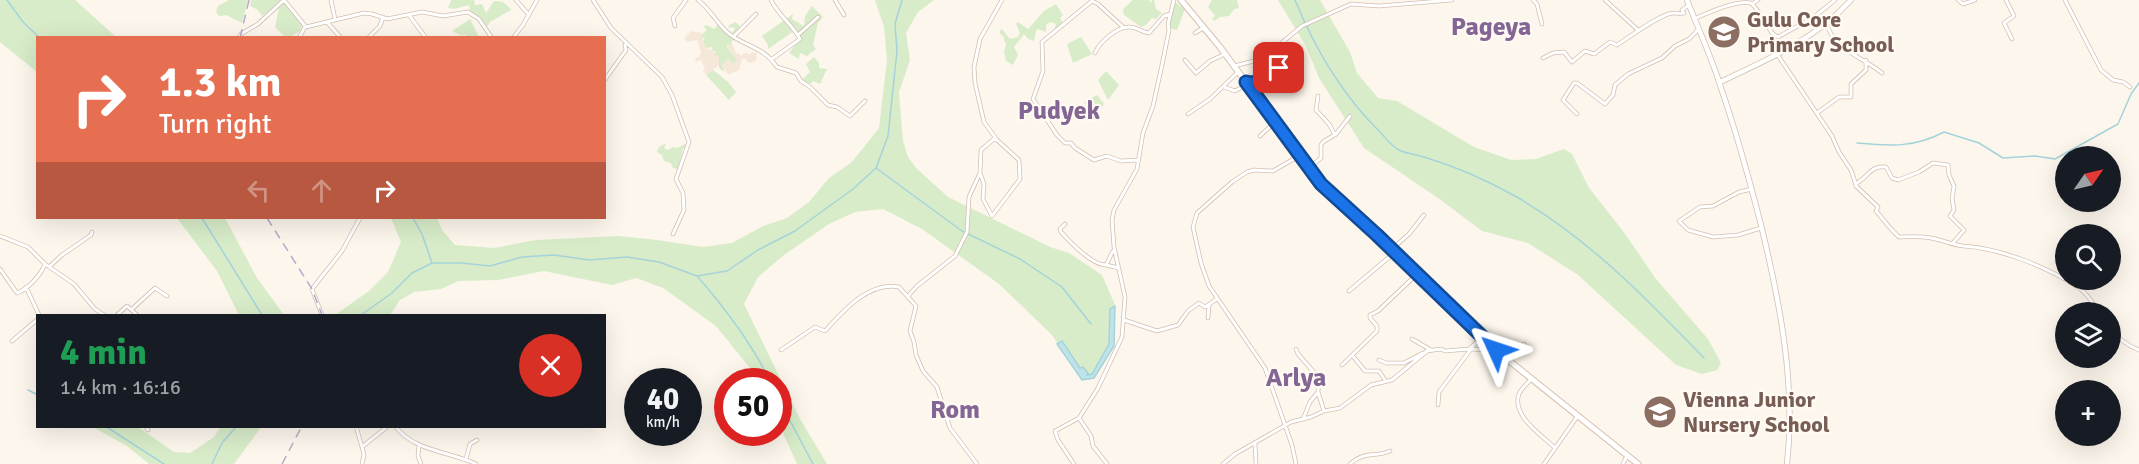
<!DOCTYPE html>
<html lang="en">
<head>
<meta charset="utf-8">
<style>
  body { margin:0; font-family:Signika,sans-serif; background:#242831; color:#f1f3f6; height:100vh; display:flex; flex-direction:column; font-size:22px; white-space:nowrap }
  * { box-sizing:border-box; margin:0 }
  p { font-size:20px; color:#9ea1a6 }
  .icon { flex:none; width:33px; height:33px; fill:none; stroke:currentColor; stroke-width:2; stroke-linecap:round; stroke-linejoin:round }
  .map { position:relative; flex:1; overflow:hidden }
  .sheet { position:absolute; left:36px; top:314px; width:570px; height:114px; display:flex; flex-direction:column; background:#171b24; border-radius:0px; box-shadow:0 6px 24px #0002 }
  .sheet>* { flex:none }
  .hud { position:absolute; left:36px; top:36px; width:570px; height:183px; border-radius:0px; box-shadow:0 6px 24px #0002; background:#e76f51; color:#fff; overflow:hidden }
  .needle { width:39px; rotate:56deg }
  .buttons { position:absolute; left:2055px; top:146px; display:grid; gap:12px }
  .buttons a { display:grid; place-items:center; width:66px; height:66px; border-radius:50%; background:#171b24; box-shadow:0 6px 24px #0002; font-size:30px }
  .speed { position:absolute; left:624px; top:368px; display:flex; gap:12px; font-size:30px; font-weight:700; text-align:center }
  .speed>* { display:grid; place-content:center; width:78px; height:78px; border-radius:50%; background:#171b24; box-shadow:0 6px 24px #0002; line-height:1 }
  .speed small { font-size:15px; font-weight:400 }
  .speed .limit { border:9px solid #d22; background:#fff; color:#111 }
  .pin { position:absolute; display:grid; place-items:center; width:51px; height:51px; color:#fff; margin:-26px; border-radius:12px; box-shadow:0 3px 9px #0006 }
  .me { position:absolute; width:66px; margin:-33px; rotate:312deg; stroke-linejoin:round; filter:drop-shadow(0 0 4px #0008) }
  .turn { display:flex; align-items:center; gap:21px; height:126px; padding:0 24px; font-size:27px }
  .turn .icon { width:78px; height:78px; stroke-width:2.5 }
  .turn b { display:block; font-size:42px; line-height:51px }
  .lanes { display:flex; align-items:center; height:57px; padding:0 24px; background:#0003; justify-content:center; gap:30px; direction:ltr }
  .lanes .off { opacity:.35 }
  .round { display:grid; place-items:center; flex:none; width:63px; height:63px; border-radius:32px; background:#242831 }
  .summary { display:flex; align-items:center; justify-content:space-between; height:102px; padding:0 24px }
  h1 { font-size:36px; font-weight:800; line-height:45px; color:#1e9e55 }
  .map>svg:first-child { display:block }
  .residential { fill:#f5e8da }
  .green { fill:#d8ecc9 }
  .water { fill:#bfe3e8; stroke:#a5d3da; stroke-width:1.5 }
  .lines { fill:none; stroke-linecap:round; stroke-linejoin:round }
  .stream { stroke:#a5d3da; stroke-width:1.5 }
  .minor-casing { stroke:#d1beb0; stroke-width:4.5 }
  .tertiary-casing { stroke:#d1beb0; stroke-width:6 }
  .secondary-casing { stroke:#d6c0b0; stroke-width:7 }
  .minor { stroke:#fff; stroke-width:3 }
  .tertiary { stroke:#fff; stroke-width:4.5 }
  .secondary { stroke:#fff; stroke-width:5 }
  .rail { stroke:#b9a8c9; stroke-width:1.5; stroke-dasharray:9 6; stroke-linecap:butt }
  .route-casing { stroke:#114b97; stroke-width:15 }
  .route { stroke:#1a73e8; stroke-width:10 }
  .labels { text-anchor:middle; stroke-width:4.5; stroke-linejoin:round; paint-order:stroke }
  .education-label { font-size:22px; font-weight:bold; fill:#785e54; stroke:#fffaf3; text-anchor:start }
  .quarter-label { font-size:26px; font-weight:bold; fill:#846695; stroke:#fffaf3 }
</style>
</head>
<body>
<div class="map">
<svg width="2139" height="464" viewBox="0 0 2139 464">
  <rect width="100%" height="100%" fill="#fdf6ec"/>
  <!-- residential -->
  <path class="residential" d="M691,31L702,33L703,41L707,49L712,50L719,56V65L706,75L703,71L705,69L701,60L696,62L695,58L699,57L701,52L697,40L687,42L684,38Z
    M729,44H732L737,54L739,53L741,56L746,52L749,55L753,52L757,53L756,61L749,63L744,58L742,59L739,70L728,75L722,64L728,58L733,61L734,57L727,48Z"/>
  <!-- green -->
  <path class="green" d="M0,0H75L116,37L38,38L37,72L0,42Z
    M229,0H248L242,23L226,15L219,16L216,12L218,6Z
    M251,0H282L281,3L262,16L258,10L250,6Z
    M451,0H474L475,5L482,4L486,13L494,1C503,1 506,3 511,10L490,22L484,31L476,18L470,13L469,5L454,9L448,8Z
    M875,0H934L918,12L906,33L910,60L899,92L903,141L908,157L916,168L948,197L1050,247L1069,253L1102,275L1115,305L1114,346L1094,378L1082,380L1052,335L999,284L922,229L883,209L855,212L829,224L784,255L758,277L744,304L800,419L827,464H797L779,424L778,381H757L750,368L716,326L663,288L636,278L612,285L544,271L498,280L458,281L441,289L414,292L400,300L390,315H335L369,291L388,272L401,242L391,218H437L442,230L455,245L494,248L536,240L619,236L657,240L703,247L732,243L763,226L787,218L809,202L829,178L852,162L879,128L887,60L884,27Z
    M1133,0H1149L1151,3L1152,0H1154L1156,9L1162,13L1156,19L1152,18L1146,25L1141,27L1124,15L1123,9Z
    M1212,0H1237L1239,8L1234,9L1229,16L1220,17L1214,21L1212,19L1215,16L1208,7Z
    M1278,0H1320L1350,52L1357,73L1378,98L1397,101L1474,147L1511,160L1536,159L1564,149L1572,154L1589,188L1623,231L1656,279L1708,339L1721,363L1717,370L1702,374L1676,365L1578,275L1528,243L1482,231L1438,198L1364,148L1319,78L1306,46Z
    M1175,2L1185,9L1177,30L1169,28Z
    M284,3L302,25L300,31L290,37H285L275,27L279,8Z
    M1056,4L1063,15L1060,18L1065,26L1050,34L1054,30L1056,24L1050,22L1046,25V32L1038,29L1036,31L1034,41L1028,39L1024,34L1014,47L1018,55L1013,65L1006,61L1004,51L1006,45L1003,36L1000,34V30L1002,29L1010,39L1018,37L1020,33L1016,24L1018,22L1028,29L1044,11Z
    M812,6L823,17L818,23L813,45L816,49L807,56L800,53L799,59L789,53L801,37L794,31L768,49V45L762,36L793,14L792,19L804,26L805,16Z
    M470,19L479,37H466L465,34L462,36L452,31Z
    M735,22L740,26L736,34L738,38L732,41L731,45H727V48L737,60L732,64L729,58L722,65L725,72L719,68V56L715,55L716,52L712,50L713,47L706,48L703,41L705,39L701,36L707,29L703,27L706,25L715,29L717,25L720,26L727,35L731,36L735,28L731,27L730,29L728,26Z
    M1081,37L1092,54L1073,63L1067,44Z
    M814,57L819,63V68L827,69L820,84L813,81L811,84L802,80L810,72L806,64Z
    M713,70L728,82L736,92L729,100L706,75Z
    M1106,71L1119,85L1108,100L1098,80Z
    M1097,95L1104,104L1094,117L1084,102Z
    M666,143L664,148L668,150L673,147L677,148L685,144L687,145L683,149L678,169L673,168L671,163L664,161L662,155L657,152L659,147Z
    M177,218H225L257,278L284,315H239L217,271Z
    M91,426L138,427L174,452L190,453L214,437L221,426H262L234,464H149L127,446Z"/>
  <!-- water -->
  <path class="water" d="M1115,306L1114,346L1094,378L1082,380L1057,344L1062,341L1080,368L1083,367L1088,373L1087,375L1092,374L1109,344L1110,309Z"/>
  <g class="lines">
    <!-- stream -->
    <path class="stream" d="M7,0L23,22L40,38
      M1295,0C1315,49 1343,96 1381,133C1386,139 1393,148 1401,151C1409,154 1419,155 1427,158C1457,167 1488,181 1515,196C1587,237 1647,299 1704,358
      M1857,143C1890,146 1914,148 1944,132L1979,143L2003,158L2035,156L2055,159L2118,124L2131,94L2139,83
      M876,168L962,231L1020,259L1062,287L1091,324
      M202,218L262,315
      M413,218L422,234L432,263
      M697,276C725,308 751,342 770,381
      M361,315L392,293L412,273L432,263H462L490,266L522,257L554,255L589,260L627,257L659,262L697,276L727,271L758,250L795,231L853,189L876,168L888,136L897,51L895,24L902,0
      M28,390L38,395
      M778,398L813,464
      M105,426L164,464
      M212,464L222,443L237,426"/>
    <defs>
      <path id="minor" d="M284,0L306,27L364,13L372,14L387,19L422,12L443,16L468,12L479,19L492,38
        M331,0L335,19
        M516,0L529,15
        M593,0L611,28L662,77L672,95L689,142L676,179L683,193L684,210L673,234
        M698,0C710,9 716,22 727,32C744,47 762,45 777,67L796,73L801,81L810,87L828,105L837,107L850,116L865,101
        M771,0C778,15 792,24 800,39L772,59
        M835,0L844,15
        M1533,0L1537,4L1542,24
        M1605,0L1638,30
        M1958,0L1963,4L1975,0
        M2006,0L2014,16L2004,23L2012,39
        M2065,0L2101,70L2113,80L2123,82L2130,87
        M1752,4L1758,0
        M409,15L426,38
        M1694,19C1707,13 1737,0 1751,3C1760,11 1766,25 1773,34L1778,37L1814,17L1835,0
        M327,22L341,38
        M1827,23C1831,48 1864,58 1882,73
        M675,26L673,18L686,0
        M1123,27L1098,4L1092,1L1042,42L1043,71L1033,99L1057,135L1065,143H1071L1075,148L1094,160L1107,156L1121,161L1138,160
        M1195,33L1203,28
        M798,35L818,17
        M734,36L756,14
        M239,38L241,34L258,24L284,0
        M299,38L305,27
        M368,38L380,26L383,17
        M513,38L523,25L537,0
        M1095,53C1099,43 1117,26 1130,27C1136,27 1142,32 1149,33L1164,16L1170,14
        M1777,54L1832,136L1839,152L1851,170L1856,185
        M1543,58L1553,53L1564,52L1572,62L1585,51L1594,54L1610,42L1617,45C1628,38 1663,12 1674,13C1678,13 1680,14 1684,13L1682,10L1689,5
        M1185,60L1196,73L1210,61L1225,54
        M1234,66L1262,59L1302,26L1351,4L1379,6L1452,0
        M604,81L626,50L625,45
        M1248,83L1266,80L1274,75L1275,71L1281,66L1280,62
        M1224,87L1235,91L1246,85
        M1318,96L1316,110L1329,124L1335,135
        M1817,113L1839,97H1851V84L1866,70V60
        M1188,114L1210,99L1238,72
        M1577,114L1563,100L1574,83H1577L1605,104L1613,95L1615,85L1628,74L1662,58L1675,46L1689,39L1699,29
        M1260,136L1275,122
        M1310,167L1321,158V145L1323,142L1336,134L1350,116
        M980,173L984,184L983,199L992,216L1020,179L1019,160L997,140L984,122L975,83L974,67L980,39L1002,0
        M1752,189L1739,192L1713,206L1700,207L1679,221L1688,230L1713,237L1738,235L1761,228
        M1065,224L1060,229L1061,232C1071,243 1092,265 1106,265L1113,251
        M0,236L28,247L45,264L74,284L95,309L104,315
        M1953,243L1964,230L1950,216L1954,210L1952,199L1954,186L1949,175L1948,165L1933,163L1919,172L1898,180L1892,178L1886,167C1871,165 1868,177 1857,183L1856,186L1878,207L1876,211C1884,220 1890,229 1899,237C1910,237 1921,236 1931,238C1942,240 1953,245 1963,246C2000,248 2047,267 2078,287C2088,294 2093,303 2099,312
        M1392,249L1409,234L1424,215
        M1106,265L1119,268
        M49,267L62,255L91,235L92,232
        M0,269L17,293C28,289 41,275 45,264
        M26,287L39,315
        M1349,291L1394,253
        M909,295L917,286L955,256L967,232L969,197L980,173L981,150L995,138
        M132,309L155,288L167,296
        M117,315L127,306L137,315
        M322,315L312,289L342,251L360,218
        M1208,318L1209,305
        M1124,320L1157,331L1178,325L1188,311L1199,303L1205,307L1217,299
        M2110,328C2118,339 2126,345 2139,350
        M1412,339L1431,350
        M12,341L38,319
        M1296,349L1298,354L1319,378L1318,392L1324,411
        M781,350L815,327L825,331C843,311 869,281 899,287L916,306L910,331L914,342L916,355L923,371L937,387L950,428L977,464
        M1352,355L1365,371H1379L1385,380
        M1504,357L1524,344
        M1379,360L1386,363H1404L1423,353
        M1342,365L1377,331V326L1370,318V315L1378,311L1416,275
        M1531,379C1527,384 1521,389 1519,394C1511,416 1543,436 1555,448
        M1438,405L1439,392L1471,349L1488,350
        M1079,418L1091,436L1093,446L1107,464
        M1303,419L1310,402L1318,392
        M146,426L148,430
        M356,426L362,447
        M395,426C415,452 449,451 476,464
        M1255,443L1256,464
        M419,445L418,456L421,464
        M466,459L470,444L477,440
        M362,464L364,455L362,447L388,426
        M1074,464L1058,440L1055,431L1079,418L1098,388L1122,337L1125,297L1114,247L1112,220L1114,210L1137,169L1143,133L1153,106L1162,65L1169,30L1168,24L1174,0
        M1223,464L1235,454L1291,422L1311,417L1324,411L1340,408L1371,385L1392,380L1427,351L1441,349L1445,351L1469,349L1482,338
        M1296,464L1292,445L1265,368L1209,286L1201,263L1193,227L1197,213L1232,182L1247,172L1254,170L1273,171L1299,156
        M1350,464C1366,450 1374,458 1390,451
        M1544,464L1577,417
        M1623,464L1627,456"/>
      <path id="tertiary" d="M1687,0C1698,28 1711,56 1720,85C1736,131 1749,178 1761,225C1780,303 1796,384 1787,464
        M1720,82C1767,60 1816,39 1851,0"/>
      <path id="secondary" d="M1181,0L1220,47L1321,184L1377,235L1492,347L1638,464"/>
    </defs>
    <!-- minor casing -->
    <use href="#minor" class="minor-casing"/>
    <!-- tertiary casing -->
    <use href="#tertiary" class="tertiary-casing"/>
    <!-- secondary casing -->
    <use href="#secondary" class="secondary-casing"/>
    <!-- minor -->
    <use href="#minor" class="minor"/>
    <!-- tertiary -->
    <use href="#tertiary" class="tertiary"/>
    <!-- secondary -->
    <use href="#secondary" class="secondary"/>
    <!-- rail -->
    <path class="rail" d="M240,38L249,0
      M267,218L312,289L322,315
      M282,464L302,426"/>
  </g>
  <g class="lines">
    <defs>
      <path id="route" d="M1279,68L1275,71L1274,75C1266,80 1256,85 1246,82L1321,184L1377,235L1496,350"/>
    </defs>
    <!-- route casing -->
    <use href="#route" class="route-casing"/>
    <!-- route -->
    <use href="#route" class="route"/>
  </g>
  <!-- icons -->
  <defs>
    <symbol id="school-disc" viewBox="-11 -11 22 22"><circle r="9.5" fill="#8d6e63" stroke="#fffaf3"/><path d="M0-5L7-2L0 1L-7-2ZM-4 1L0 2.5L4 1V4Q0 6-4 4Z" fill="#fff"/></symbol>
  </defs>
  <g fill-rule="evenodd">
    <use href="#school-disc" x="1705" y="13" width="38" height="38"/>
    <use href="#school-disc" x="1641" y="393" width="38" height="38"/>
  </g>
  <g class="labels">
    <!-- education labels -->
    <g class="education-label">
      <text x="1747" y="27">Gulu Core<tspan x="1747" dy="25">Primary School</tspan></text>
      <text x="1683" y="407">Vienna Junior<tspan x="1683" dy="25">Nursery School</tspan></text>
    </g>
    <!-- quarter labels -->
    <g class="quarter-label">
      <text x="1491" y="35">Pageya</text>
      <text x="1059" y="119">Pudyek</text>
      <text x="1296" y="386">Arlya</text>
      <text x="955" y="418">Rom</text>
    </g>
  </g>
</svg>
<div class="buttons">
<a><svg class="needle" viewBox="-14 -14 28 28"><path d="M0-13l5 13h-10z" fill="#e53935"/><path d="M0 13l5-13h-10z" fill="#9ea1a6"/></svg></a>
<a><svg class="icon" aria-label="search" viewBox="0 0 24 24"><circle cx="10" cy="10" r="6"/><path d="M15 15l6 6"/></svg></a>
<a><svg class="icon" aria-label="layers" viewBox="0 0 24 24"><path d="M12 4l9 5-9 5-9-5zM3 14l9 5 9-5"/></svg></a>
<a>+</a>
</div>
<div class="speed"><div>40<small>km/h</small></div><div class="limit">50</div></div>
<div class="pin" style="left:1279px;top:68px;background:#d93025"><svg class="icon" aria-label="arrive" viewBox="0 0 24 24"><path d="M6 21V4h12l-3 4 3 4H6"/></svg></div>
<svg class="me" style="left:1496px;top:350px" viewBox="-20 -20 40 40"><path d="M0-17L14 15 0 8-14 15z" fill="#1a73e8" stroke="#fff" stroke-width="4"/></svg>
<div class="hud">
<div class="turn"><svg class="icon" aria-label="right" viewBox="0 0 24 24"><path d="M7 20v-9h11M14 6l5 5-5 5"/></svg><div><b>1.3 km</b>Turn right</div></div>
<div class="lanes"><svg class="icon off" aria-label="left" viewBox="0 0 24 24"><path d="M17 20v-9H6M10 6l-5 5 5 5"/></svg><svg class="icon off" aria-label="ahead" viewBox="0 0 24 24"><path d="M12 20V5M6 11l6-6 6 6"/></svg><svg class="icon" aria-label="right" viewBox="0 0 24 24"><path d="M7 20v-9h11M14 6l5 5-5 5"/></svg></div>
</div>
<section class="sheet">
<div class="summary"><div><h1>4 min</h1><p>1.4 km · 16:16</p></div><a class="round" style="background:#d93025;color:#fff"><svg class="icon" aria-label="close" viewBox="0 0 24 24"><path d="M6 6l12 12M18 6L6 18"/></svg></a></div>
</section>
</div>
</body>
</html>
